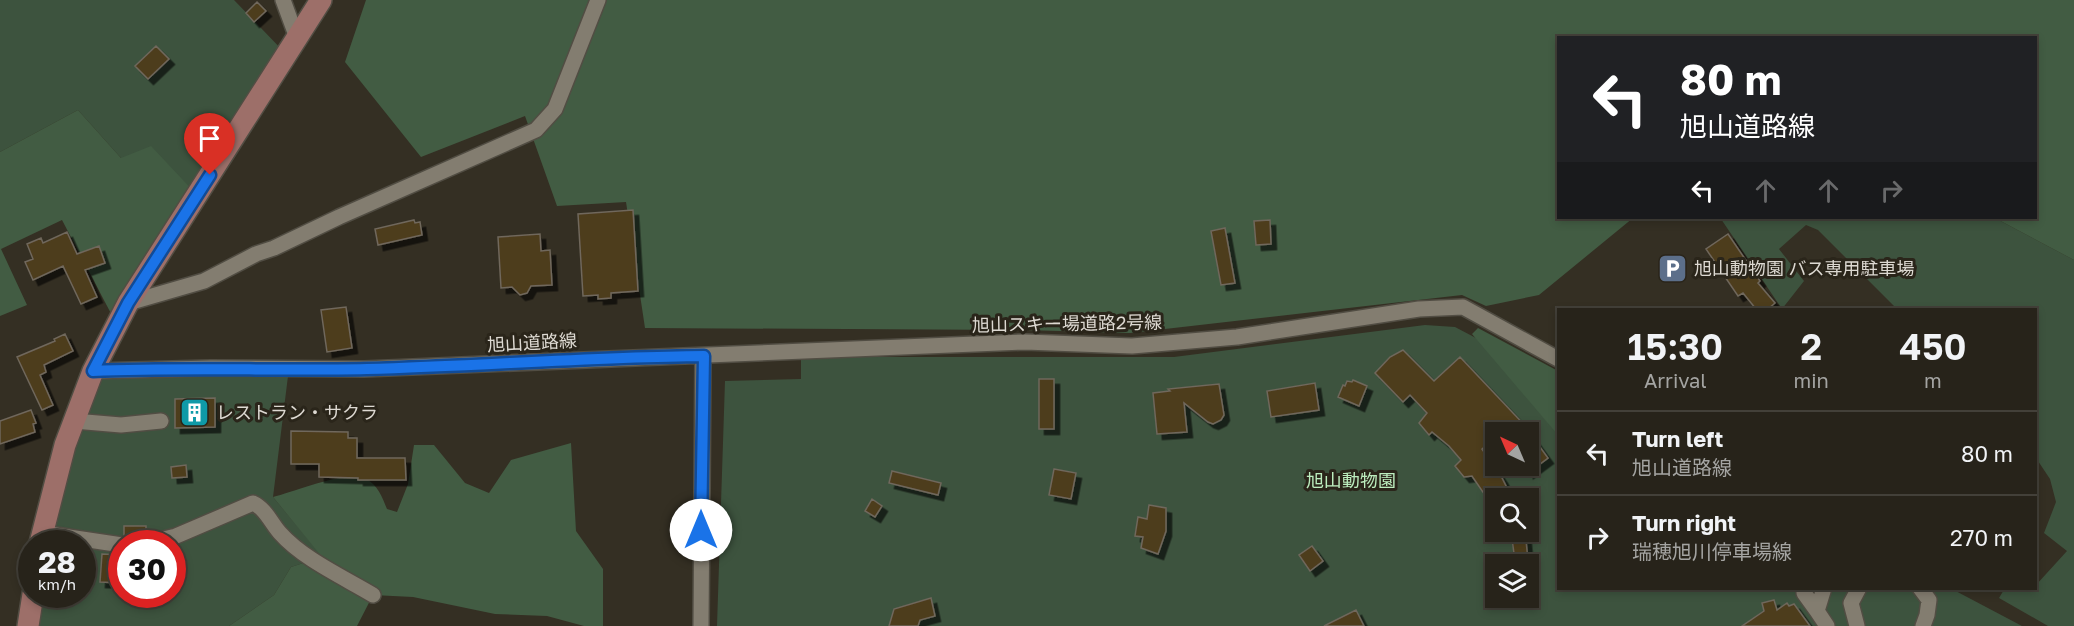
<!DOCTYPE html>
<html lang="en">
<head>
<meta charset="utf-8">
<style>
  body { margin:0; font-family:"Golos Text","Noto Sans JP",sans-serif; background:#332f27; color:#f1f3f6; height:100vh; display:flex; flex-direction:column; font-size:22px; white-space:nowrap }
  * { box-sizing:border-box; margin:0 }
  p { font-size:20px; color:#a4a4a2 }
  .icon { flex:none; width:33px; height:33px; fill:none; stroke:currentColor; stroke-width:2; stroke-linecap:round; stroke-linejoin:round }
  .map { position:relative; flex:1; overflow:hidden }
  .drawer { position:absolute; left:1557px; top:308px; width:480px; height:282px; display:flex; flex-direction:column; background:#27231a; border-radius:0px; box-shadow:0 3px 9px #0003,0 0 0 2px #434039 }
  .drawer>* { flex:none }
  .banner { position:absolute; left:1557px; top:36px; width:480px; height:183px; border-radius:0px; box-shadow:0 3px 9px #0003,0 0 0 2px #434039; background:#202124; color:#fff; overflow:hidden }
  .needle { width:39px; rotate:316deg }
  .buttons { position:absolute; left:1485px; top:422px; display:grid; gap:12px }
  .buttons a { display:grid; place-items:center; width:54px; height:54px; border-radius:0px; background:#27231a; box-shadow:0 3px 9px #0003,0 0 0 2px #434039; font-size:30px }
  .speed { position:absolute; left:18px; top:530px; display:flex; gap:12px; font-size:30px; font-weight:700; text-align:center }
  .speed>* { display:grid; place-content:center; width:78px; height:78px; border-radius:50%; background:#27231a; box-shadow:0 3px 9px #0003,0 0 0 2px #434039; line-height:1 }
  .speed small { font-size:15px; font-weight:400 }
  .speed .limit { border:9px solid #d22; background:#fff; color:#111 }
  .pin { position:absolute; display:grid; place-items:center; width:51px; height:51px; color:#fff; margin:-62px -26px; border-radius:50% 50% 50% 0; rotate:-45deg; box-shadow:0 0 6px #0007 }
  .pin .icon { rotate:45deg }
  .me { position:absolute; width:66px; margin:-33px; rotate:0deg; stroke-linejoin:round; filter:drop-shadow(0 0 4px #0008) }
  .turn { display:flex; align-items:center; gap:21px; height:126px; padding:0 24px; font-size:27px }
  .turn .icon { width:78px; height:78px; stroke-width:2.5 }
  .turn b { display:block; font-size:42px; line-height:51px }
  .lanes { display:flex; align-items:center; height:57px; padding:0 24px; background:#0003; justify-content:center; gap:30px; direction:ltr }
  .lanes .off { opacity:.35 }
  .eta { display:flex; justify-content:space-evenly; align-items:center; height:102px; text-align:center }
  .eta b { font-size:36px; font-weight:600; line-height:42px }
  ul { padding:0; list-style:none }
  li { display:flex; align-items:center; gap:18px; height:84px; padding:0 24px; border-top:2px solid #434039 }
  li div { flex:1 }
  li b { display:block; font-size:22px }
  li em { font-style:normal }
  .map>svg:first-child { display:block }
  .green { fill:#3d533e; fill-rule:evenodd }
  .forest { fill:#425c43 }
  .building { fill:#4e3c1e; stroke:#6f675b; stroke-width:1.5; filter:url(#shadow) }
  .lines { fill:none; stroke-linecap:round; stroke-linejoin:round }
  .street-casing { stroke:#514d43; stroke-width:18 }
  .secondary-casing { stroke:#514d43; stroke-width:24 }
  .street { stroke:#837d70; stroke-width:15 }
  .secondary { stroke:#9d6f69; stroke-width:21 }
  .route-casing { stroke:#114b97; stroke-width:15 }
  .route { stroke:#1a73e8; stroke-width:10 }
  .labels { text-anchor:middle; stroke-width:6; stroke-linejoin:round; paint-order:stroke }
  .poi-label { font-size:18px; fill:#ddd9d2; stroke:#2a251a; text-anchor:start }
  .street-label { font-size:18px; fill:#ddd9d2; stroke:#2a251a }
  .park-label { font-size:18px; fill:#bcedbe; stroke:#2a251a }
</style>
</head>
<body>
<div class="map">
<svg width="2074" height="626" viewBox="0 0 2074 626">
  <defs>
    <filter id="shadow"><feDropShadow dx="5.5" dy="5.5" stdDeviation="0" flood-color="#0009"/></filter>
  </defs>
  <rect width="100%" height="100%" fill="#342f23"/>
  <!-- green -->
  <path class="green" d="M0,0H234L286,54L197,195L121,158L78,110L0,152Z
    M1718,218H1995L2074,260V626H2048L1999,598L2005,588H2036V585L2067,551L2044,533L2056,502L2050,479L2036,458V309H1897L1818,230L1806,225L1779,249L1804,281L1782,309L1721,219Z
    M1425,325L1455,327L1558,381V588H1950L2022,626H717L725,381L801,379V357H1174ZM1496,432H1528V465H1496ZM1496,498H1528V531H1496ZM1496,564H1528V597H1496Z
    M289,368L273,497L323,557L291,567L274,595L229,626H28L33,594H82V543H40L93,371ZM122,543H172V594H122Z"/>
  <!-- forest -->
  <path class="forest" d="M366,0H2074V260L1995,218H2036V38H1558V218H1633L1539,295L1486,306L1462,295L1130,333L1024,330L645,328L626,202L557,206L525,116L421,157L345,62Z
    M78,110L121,158L151,146L197,195L117,325L62,220L1,249L27,305L0,316V152Z
    M1478,328L1558,371V435L1472,334Z
    M571,443L576,531L603,569V626H584L547,616L495,614L413,597L373,595L357,626H229L274,595L291,567L322,557L273,497C294,492 348,469 366,479C378,485 382,497 387,509L397,512L408,484L414,445H434L465,483L489,493L511,460Z"/>
  <!-- building -->
  <path class="building" d="M257,2L266,11L254,22L246,13Z
    M156,46L169,59L148,79L135,66Z
    M633,210L638,291L611,293V298L598,299V295L583,296L578,214Z
    M414,220L415,223L420,222L422,235L378,245L375,229Z
    M1270,220L1271,244L1256,245L1254,221Z
    M1225,228L1235,283L1221,285L1211,231Z
    M67,232L77,254L99,246L105,263L85,270L97,297L81,304L63,266L33,280L25,262L33,259L27,244L41,238L43,243Z
    M540,234L541,251L550,250L552,285L531,286L527,293L520,295L512,287L501,288L498,237Z
    M1728,234L1760,281L1758,283L1775,303L1768,309H1756L1743,293L1738,296L1706,249Z
    M346,307L352,348L327,352L321,310Z
    M65,334L73,351L44,365L46,372L40,375L53,405L42,410L17,357L55,341L54,339Z
    M1403,350L1434,381L1460,357L1531,432H1529L1548,458L1528,473V432H1496V436L1482,449L1502,478L1512,498H1487L1472,476L1464,477L1455,466L1461,460L1449,446L1432,432L1429,435L1419,423L1427,413L1410,395L1403,402L1375,373L1390,357Z
    M1039,379H1054V429H1039Z
    M1353,380L1367,386L1359,406L1338,397L1343,385L1345,386L1347,381L1352,382Z
    M1315,383L1319,410L1271,417L1267,391Z
    M1219,384L1224,415L1221,420L1213,424L1208,422L1184,403L1187,432L1157,434L1153,393L1170,391L1168,389Z
    M215,398V427L175,428V399Z
    M31,410L36,423L33,424L35,432L0,444V421Z
    M291,431L348,432V438H357V458H405L406,480H358V478L319,477V464H291Z
    M186,465L187,477L172,478L171,467Z
    M1054,469L1076,473L1071,499L1049,495Z
    M892,471L941,483L938,495L889,483Z
    M872,499L882,506L875,517L865,511Z
    M1149,505L1166,508V531L1158,554L1141,548L1143,537L1135,536L1138,517L1147,519Z
    M124,526H146V533L139,539H129L124,536Z
    M1511,531H1525L1528,560L1515,561Z
    M1312,546L1323,561L1310,571L1299,555Z
    M102,554L122,555V583L100,582Z
    M931,598L935,616L920,620L918,626H889L894,609Z
    M1774,600L1777,610L1787,603L1789,606L1794,604L1810,626H1742L1764,611L1762,603Z
    M1356,610L1364,626H1324Z"/>
  <g class="lines">
    <defs>
      <path id="street" d="M283,0L297,38
        M128,303L204,281L256,254L274,248L339,217L536,130L555,109L598,0
        M93,371L211,368L364,369L1025,342L1132,346L1237,337L1419,309L1463,307L1558,359
        M74,421L121,425L161,421
        M42,533L122,545
        M147,543L176,536L253,503C266,509 271,523 280,533C303,559 343,577 373,595
        M1824,588L1817,611L1827,626
        M1920,588L1929,600L1927,615L1923,626
        M1804,593L1817,611
        M701,626L703,356
        M1857,626L1851,603L1859,588"/>
      <path id="secondary" d="M40,543L65,445L93,371L128,303L321,0
        M28,626L33,594"/>
    </defs>
    <!-- street casing -->
    <use href="#street" class="street-casing"/>
    <!-- secondary casing -->
    <use href="#secondary" class="secondary-casing"/>
    <!-- street -->
    <use href="#street" class="street"/>
    <!-- secondary -->
    <use href="#secondary" class="secondary"/>
  </g>
  <g class="lines">
    <defs>
      <path id="route" d="M210,175L128,303L93,371C184,367 275,371 367,369C479,366 591,357 704,356L701,530"/>
    </defs>
    <!-- route casing -->
    <use href="#route" class="route-casing"/>
    <!-- route -->
    <use href="#route" class="route"/>
  </g>
  <!-- icons -->
  <defs>
    <symbol id="parking-square" viewBox="-11 -11 22 22"><rect x="-9" y="-9" width="18" height="18" rx="4" fill="#5c6f8a" stroke="#2a251a"/><path d="M-3.5-5.5H1a3.5 3.5 0 0 1 0 7H-1V5.5H-3.5ZM-1-3.4V-.6H.8a1.4 1.4 0 0 0 0-2.8Z" fill="#fff"/></symbol>
    <symbol id="building-square" viewBox="-11 -11 22 22"><rect x="-9" y="-9" width="18" height="18" rx="4" fill="#0f9aa8" stroke="#2a251a"/><path d="M-4-6H4V6H1V3H-1V6H-4ZM-2.5-4.3h1.7v1.8h-1.7ZM.8-4.3h1.7v1.8H.8ZM-2.5-1h1.7V.8h-1.7ZM.8-1h1.7V.8H.8Z" fill="#fff"/></symbol>
  </defs>
  <g fill-rule="evenodd">
    <use href="#parking-square" x="1656" y="252" width="33" height="33"/>
    <use href="#building-square" x="178" y="396" width="33" height="33"/>
  </g>
  <g class="labels">
    <!-- poi labels -->
    <g class="poi-label">
      <text x="1694" y="275">旭山動物園 バス専用駐車場</text>
      <text x="216" y="419">レストラン・サクラ</text>
    </g>
    <!-- street labels -->
    <g class="street-label">
      <text transform="translate(1067 324) rotate(-1)" y="6">旭山スキー場道路2号線</text>
      <text transform="translate(532 343) rotate(-3)" y="6">旭山道路線</text>
    </g>
    <!-- park labels -->
    <g class="park-label">
      <text x="1351" y="487">旭山動物園</text>
    </g>
  </g>
</svg>
<div class="buttons">
<a><svg class="needle" viewBox="-14 -14 28 28"><path d="M0-13l5 13h-10z" fill="#e53935"/><path d="M0 13l5-13h-10z" fill="#a4a4a2"/></svg></a>
<a><svg class="icon" aria-label="search" viewBox="0 0 24 24"><circle cx="10" cy="10" r="6"/><path d="M15 15l6 6"/></svg></a>
<a><svg class="icon" aria-label="layers" viewBox="0 0 24 24"><path d="M12 4l9 5-9 5-9-5zM3 14l9 5 9-5"/></svg></a>
</div>
<div class="speed"><div>28<small>km/h</small></div><div class="limit">30</div></div>
<div class="pin" style="left:210px;top:175px;background:#d93025"><svg class="icon" aria-label="arrive" viewBox="0 0 24 24"><path d="M6 21V4h12l-3 4 3 4H6"/></svg></div>
<svg class="me" style="left:701px;top:530px" viewBox="-20 -20 40 40"><circle r="19" fill="#fff"/><path d="M0-13L10 11 0 6-10 11z" fill="#1a73e8"/></svg>
<div class="banner">
<div class="turn"><svg class="icon" aria-label="left" viewBox="0 0 24 24"><path d="M17 20v-9H6M10 6l-5 5 5 5"/></svg><div><b>80 m</b>旭山道路線</div></div>
<div class="lanes"><svg class="icon" aria-label="left" viewBox="0 0 24 24"><path d="M17 20v-9H6M10 6l-5 5 5 5"/></svg><svg class="icon off" aria-label="ahead" viewBox="0 0 24 24"><path d="M12 20V5M6 11l6-6 6 6"/></svg><svg class="icon off" aria-label="ahead" viewBox="0 0 24 24"><path d="M12 20V5M6 11l6-6 6 6"/></svg><svg class="icon off" aria-label="right" viewBox="0 0 24 24"><path d="M7 20v-9h11M14 6l5 5-5 5"/></svg></div>
</div>
<section class="drawer">
<div class="eta">
<div><b>15:30</b><p>Arrival</p></div>
<div><b>2</b><p>min</p></div>
<div><b>450</b><p>m</p></div>
</div>
<ul>
<li><svg class="icon" aria-label="left" viewBox="0 0 24 24"><path d="M17 20v-9H6M10 6l-5 5 5 5"/></svg><div><b>Turn left</b><p>旭山道路線</p></div><em>80 m</em></li>
<li><svg class="icon" aria-label="right" viewBox="0 0 24 24"><path d="M7 20v-9h11M14 6l5 5-5 5"/></svg><div><b>Turn right</b><p>瑞穂旭川停車場線</p></div><em>270 m</em></li>
</ul>
</section>
</div>
</body>
</html>
